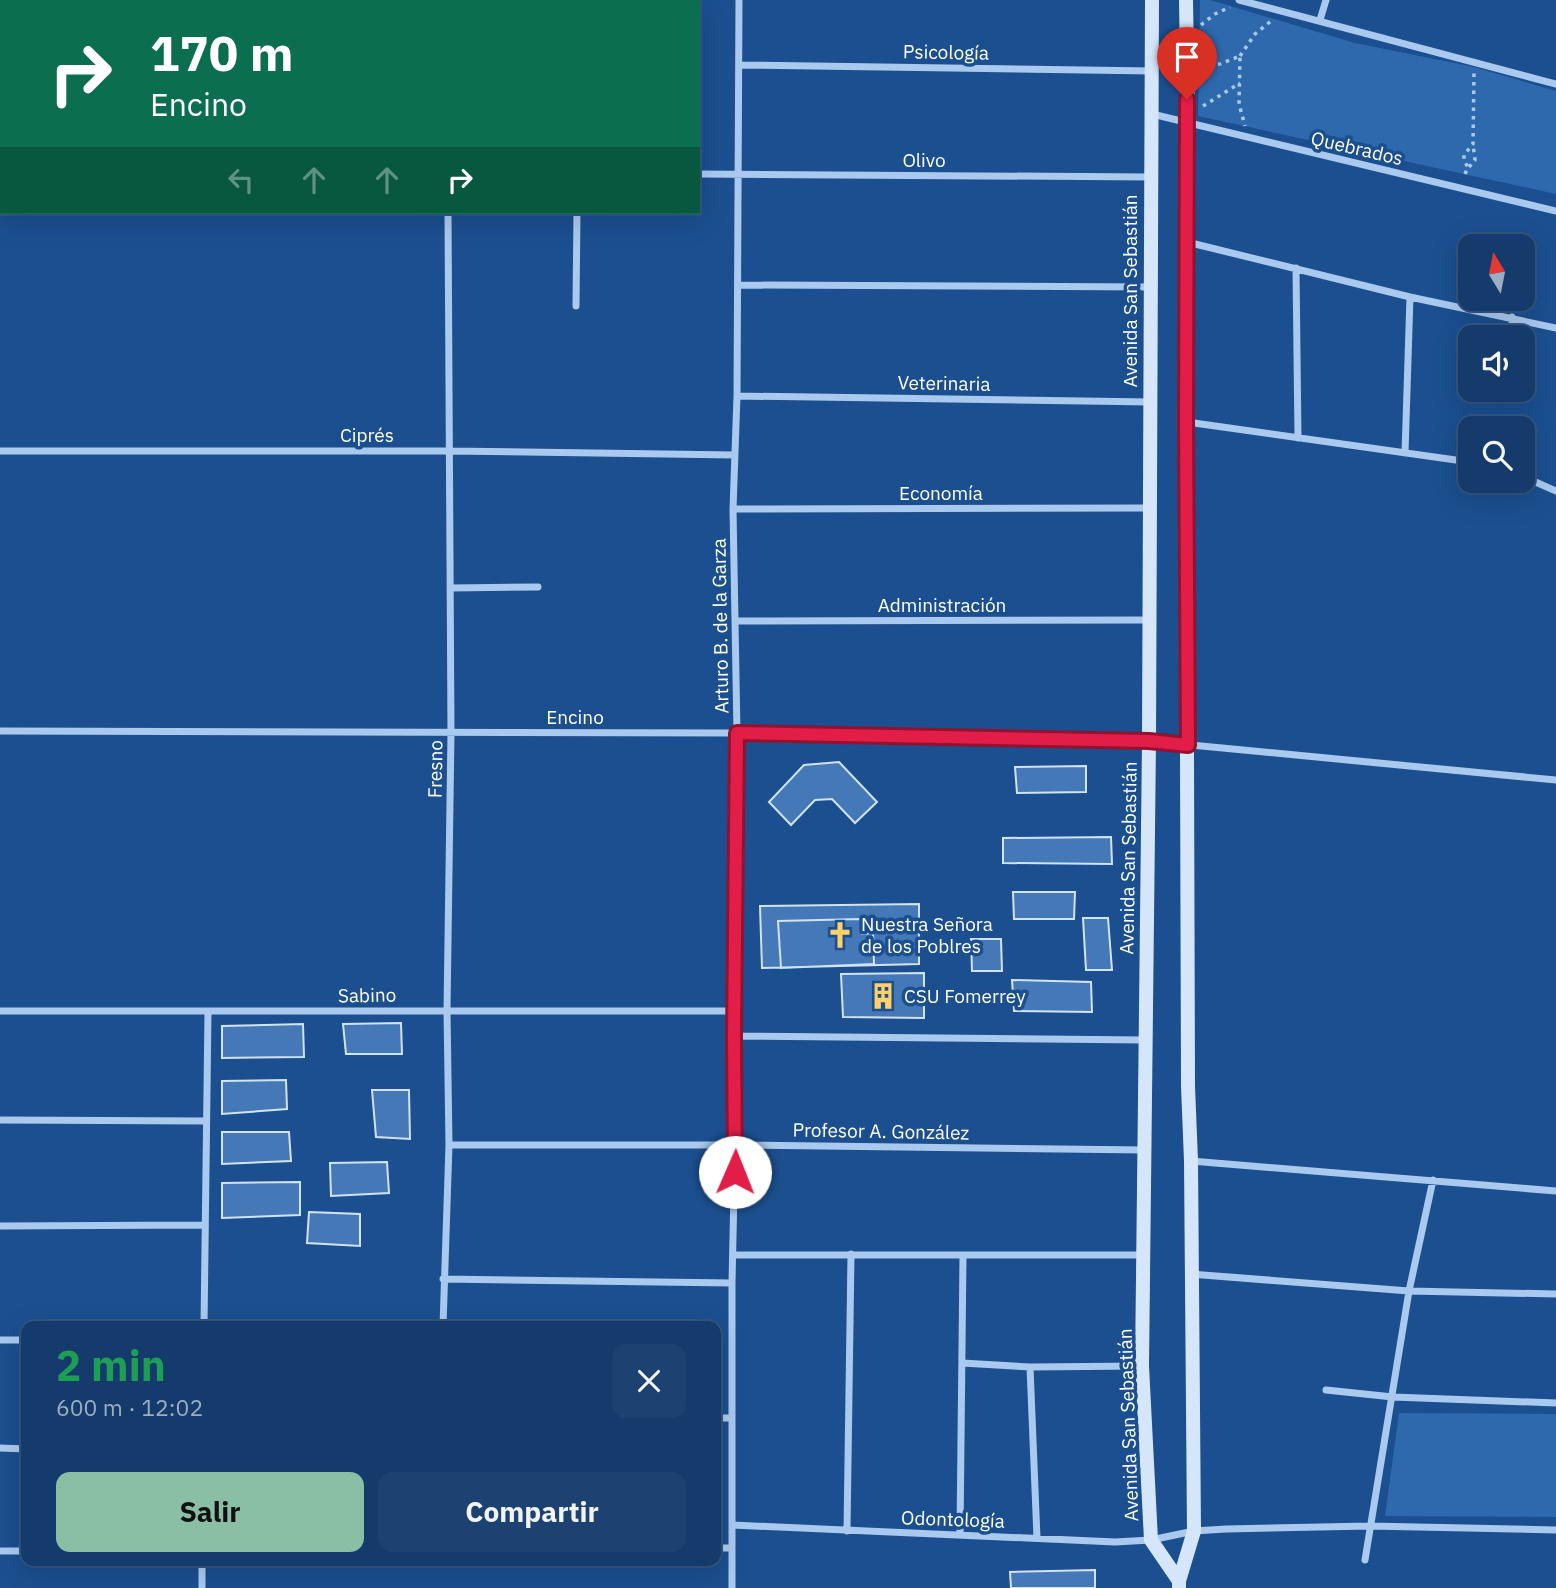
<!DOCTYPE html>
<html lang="es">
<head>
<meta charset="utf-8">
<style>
  body { margin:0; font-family:"IBM Plex Sans",sans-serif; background:#1d4271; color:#f1f3f6; height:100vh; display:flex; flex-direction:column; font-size:26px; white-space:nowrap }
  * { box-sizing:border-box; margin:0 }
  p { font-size:23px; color:#9dadc1 }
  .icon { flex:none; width:38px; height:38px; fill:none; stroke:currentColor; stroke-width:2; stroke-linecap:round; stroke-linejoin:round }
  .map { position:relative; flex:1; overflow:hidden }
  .panel { position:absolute; left:21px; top:1321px; width:700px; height:245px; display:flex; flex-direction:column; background:#143b6b; border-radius:14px; box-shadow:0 7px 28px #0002,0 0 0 2px #33557e }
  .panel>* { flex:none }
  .top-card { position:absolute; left:0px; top:0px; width:700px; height:214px; box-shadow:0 7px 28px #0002,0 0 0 2px #33557e; background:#0b6e4f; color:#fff; overflow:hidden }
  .needle { width:46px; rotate:350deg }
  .controls { position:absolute; left:1458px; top:234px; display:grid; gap:14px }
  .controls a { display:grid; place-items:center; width:77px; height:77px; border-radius:14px; background:#143b6b; box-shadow:0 7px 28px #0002,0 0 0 2px #33557e; font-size:35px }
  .pin { position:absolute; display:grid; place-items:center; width:60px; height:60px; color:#fff; margin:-72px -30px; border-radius:50% 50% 50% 0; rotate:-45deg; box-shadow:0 0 7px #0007 }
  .pin .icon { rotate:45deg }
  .me { position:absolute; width:77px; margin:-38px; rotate:1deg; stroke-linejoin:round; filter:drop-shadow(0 0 5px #0008) }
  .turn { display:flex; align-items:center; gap:24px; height:147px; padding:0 35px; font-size:32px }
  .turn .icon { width:91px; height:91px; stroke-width:2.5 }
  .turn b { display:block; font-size:49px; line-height:60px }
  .lanes { display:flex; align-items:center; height:66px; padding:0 35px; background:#0003; justify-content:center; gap:35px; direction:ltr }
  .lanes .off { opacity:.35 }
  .round { display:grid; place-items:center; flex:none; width:74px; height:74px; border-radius:14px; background:#1d4271 }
  .summary { display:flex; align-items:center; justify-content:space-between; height:119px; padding:0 35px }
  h1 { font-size:42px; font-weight:800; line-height:52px; color:#1e9e55 }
  .cta { display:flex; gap:14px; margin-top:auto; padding:14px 35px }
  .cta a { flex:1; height:80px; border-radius:14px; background:#8abfa5; color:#111; font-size:28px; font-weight:800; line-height:80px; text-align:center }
  .cta a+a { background:#1d4271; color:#f1f3f6 }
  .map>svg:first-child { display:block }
  .green { fill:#2e69ad }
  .building { fill:#4478b7; stroke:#cfe3fa; stroke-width:2 }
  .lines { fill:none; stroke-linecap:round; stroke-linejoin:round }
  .path { stroke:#a9c9ee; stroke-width:3.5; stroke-dasharray:3.5 5; stroke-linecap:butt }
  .minor { stroke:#a9c9ee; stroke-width:7 }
  .secondary { stroke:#d6e6fa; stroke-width:14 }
  .route-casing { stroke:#92132f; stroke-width:18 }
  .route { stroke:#e11d48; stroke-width:12 }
  .labels { text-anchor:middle; stroke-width:7; stroke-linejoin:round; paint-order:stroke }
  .street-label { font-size:19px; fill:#fff; stroke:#1b4f8f }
  .poi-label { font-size:19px; fill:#fff; stroke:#1b4f8f; text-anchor:start }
</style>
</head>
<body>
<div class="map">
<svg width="1556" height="1588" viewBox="0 0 1556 1588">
  <rect width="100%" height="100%" fill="#1b4f8f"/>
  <!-- green -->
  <path class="green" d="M1200,0H1210L1355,43L1474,67L1556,91V194L1198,116Z
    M1399,1413L1556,1414V1517L1385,1516Z"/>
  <!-- building -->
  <path class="building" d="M839,762L877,802L855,823L832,799L815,800L791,825L769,802L804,765Z
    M1086,766V792L1017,793L1015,767Z
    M1111,837L1112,864L1003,863V838Z
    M1013,892H1075L1074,919H1014Z
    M919,904V964L762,968L760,906Z
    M1083,918H1108L1112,970H1086Z
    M861,919L862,934L873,933L874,964L781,968L778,921Z
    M971,939H1001L1002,971H972Z
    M924,973V1018L843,1017L841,974Z
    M1012,980L1091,982L1092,1012L1014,1011Z
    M401,1023L402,1054H346L343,1024Z
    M303,1024L304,1057L222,1058V1026Z
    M286,1080L287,1109L222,1114V1081Z
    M372,1090H409L410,1139L376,1137Z
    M222,1132H289L291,1161L222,1164Z
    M387,1162L389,1193L331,1196L330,1163Z
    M300,1182V1215L222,1218V1183Z
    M309,1212L360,1214V1246L307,1243Z
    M1095,1570V1588H1011L1010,1572Z"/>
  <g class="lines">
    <!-- path -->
    <path class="path" d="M1201,25L1215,14L1230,7
      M1240,56L1255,34L1271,21
      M1201,67L1220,64L1240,56L1239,104L1245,126
      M1203,106L1240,83
      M1469,167L1475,160L1473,144
      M1465,174L1468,167L1464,161V155L1473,144L1474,73"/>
    <!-- minor -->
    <path class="minor" d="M1239,0L1556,84
      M450,2V0
      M569,2L570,0
      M1320,20L1326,0
      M740,65L1152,71
      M1152,114L1556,211
      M0,167H2
      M698,174L1149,177
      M1187,242L1410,297L1556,328
      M1296,268L1298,438
      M738,285L1149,287
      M576,306L577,212
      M1512,338V317
      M737,396L1150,402
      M1511,396V390
      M1187,422L1470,462
      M0,451H449L735,455
      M1405,453L1410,297
      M1522,476L1556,491
      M733,509L1149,508
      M451,588L538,587
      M736,621L1148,620
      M0,731L737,733L1149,741L1556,780
      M0,1011H734
      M734,1036L1145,1040
      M0,1120L206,1121
      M449,1145H735L1145,1150
      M1191,1161L1556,1191
      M0,1226L203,1225
      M733,1255H1143
      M1190,1274L1409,1291L1556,1294
      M443,1279L732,1283
      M204,1326L208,1012
      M443,1326L449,1145L447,1010L451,733L448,212
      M0,1340H26
      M962,1363L1030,1367L1142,1366
      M1030,1367L1037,1538
      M1326,1390L1393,1397L1556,1403
      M716,1418H732
      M0,1448L26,1449
      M732,1525L1115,1542L1151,1540L1194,1531L1226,1529L1369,1526L1556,1530
      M847,1531L851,1254
      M960,1534L963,1255
      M716,1548H732
      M0,1551H26
      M1365,1560L1409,1291L1433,1180
      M202,1588V1561
      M732,1588V1283L735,1145L734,1036L737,733L733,509L737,396L739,0"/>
    <!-- secondary -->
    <path class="secondary" d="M1152,0L1149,741L1142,1366L1151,1540L1179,1581
      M1179,1588V1581L1194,1531L1191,1161L1188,1086L1186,422L1188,124L1186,0"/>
  </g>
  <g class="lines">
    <defs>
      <path id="route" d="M735,1172L734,1036L737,733L1149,741L1188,745L1186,422L1187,99"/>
    </defs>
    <!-- route casing -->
    <use href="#route" class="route-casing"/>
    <!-- route -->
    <use href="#route" class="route"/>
  </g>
  <!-- icons -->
  <defs>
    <symbol id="church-bare" viewBox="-9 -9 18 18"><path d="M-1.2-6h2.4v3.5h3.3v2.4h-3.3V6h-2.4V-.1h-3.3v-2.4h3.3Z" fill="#ffd166" stroke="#1b4f8f" stroke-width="2.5" paint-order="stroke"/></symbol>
    <symbol id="building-bare" viewBox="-9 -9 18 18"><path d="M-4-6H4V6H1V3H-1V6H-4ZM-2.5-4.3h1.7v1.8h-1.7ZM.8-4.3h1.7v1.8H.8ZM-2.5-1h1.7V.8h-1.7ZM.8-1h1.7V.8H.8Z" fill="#ffd166" stroke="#1b4f8f" stroke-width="2.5" paint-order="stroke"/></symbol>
  </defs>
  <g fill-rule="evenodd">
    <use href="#church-bare" x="821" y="916" width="38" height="38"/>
    <use href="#building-bare" x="864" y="977" width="38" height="38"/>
  </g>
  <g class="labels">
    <!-- street labels -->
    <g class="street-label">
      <text transform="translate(946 52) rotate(1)" y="7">Psicología</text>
      <text transform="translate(1357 148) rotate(13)" y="7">Quebrados</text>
      <text x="924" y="167">Olivo</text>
      <text transform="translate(1130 291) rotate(-90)" y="7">Avenida San Sebastián</text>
      <text transform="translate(944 383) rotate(1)" y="7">Veterinaria</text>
      <text x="367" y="442">Ciprés</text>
      <text x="941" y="500">Economía</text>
      <text x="942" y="612">Administración</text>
      <text transform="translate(720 626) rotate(-91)" y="7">Arturo B. de la Garza</text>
      <text x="575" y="724">Encino</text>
      <text transform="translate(435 769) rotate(-89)" y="7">Fresno</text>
      <text transform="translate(1128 858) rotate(-89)" y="7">Avenida San Sebastián</text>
      <text transform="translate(367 995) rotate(-1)" y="7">Sabino</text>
      <text transform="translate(881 1131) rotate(1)" y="7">Profesor A. González</text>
      <text transform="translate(1128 1425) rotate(-92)" y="7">Avenida San Sebastián</text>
      <text transform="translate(953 1519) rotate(2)" y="7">Odontología</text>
    </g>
    <!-- poi labels -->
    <g class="poi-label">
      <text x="861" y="931">Nuestra Señora<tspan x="861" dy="22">de los Poblres</tspan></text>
      <text x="904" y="1003">CSU Fomerrey</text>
    </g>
  </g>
</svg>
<div class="controls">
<a><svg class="needle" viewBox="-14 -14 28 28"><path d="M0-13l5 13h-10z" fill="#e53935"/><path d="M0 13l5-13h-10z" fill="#9dadc1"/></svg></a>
<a><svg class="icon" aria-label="sound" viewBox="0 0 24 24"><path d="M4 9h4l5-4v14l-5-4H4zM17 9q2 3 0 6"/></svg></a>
<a><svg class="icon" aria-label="search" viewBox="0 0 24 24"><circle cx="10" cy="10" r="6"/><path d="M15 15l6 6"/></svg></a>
</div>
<div class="pin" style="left:1187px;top:99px;background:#d93025"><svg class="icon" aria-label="arrive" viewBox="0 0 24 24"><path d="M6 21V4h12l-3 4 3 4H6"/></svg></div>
<svg class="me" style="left:735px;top:1172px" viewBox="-20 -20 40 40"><circle r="19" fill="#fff"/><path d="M0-13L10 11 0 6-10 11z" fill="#e11d48"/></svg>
<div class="top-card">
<div class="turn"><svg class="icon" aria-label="right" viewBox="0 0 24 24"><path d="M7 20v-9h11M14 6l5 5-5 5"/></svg><div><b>170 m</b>Encino</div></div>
<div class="lanes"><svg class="icon off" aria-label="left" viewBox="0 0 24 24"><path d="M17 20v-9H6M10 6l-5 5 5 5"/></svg><svg class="icon off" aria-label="ahead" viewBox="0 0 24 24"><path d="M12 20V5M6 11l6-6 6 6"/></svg><svg class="icon off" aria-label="ahead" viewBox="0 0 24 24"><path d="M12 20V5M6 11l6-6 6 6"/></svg><svg class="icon" aria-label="right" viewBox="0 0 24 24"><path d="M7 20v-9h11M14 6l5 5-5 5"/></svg></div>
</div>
<section class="panel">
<div class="summary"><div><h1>2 min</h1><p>600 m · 12:02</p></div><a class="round"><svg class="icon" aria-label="close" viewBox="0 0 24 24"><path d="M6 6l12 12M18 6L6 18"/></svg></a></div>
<div class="cta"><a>Salir</a><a>Compartir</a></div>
</section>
</div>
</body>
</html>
